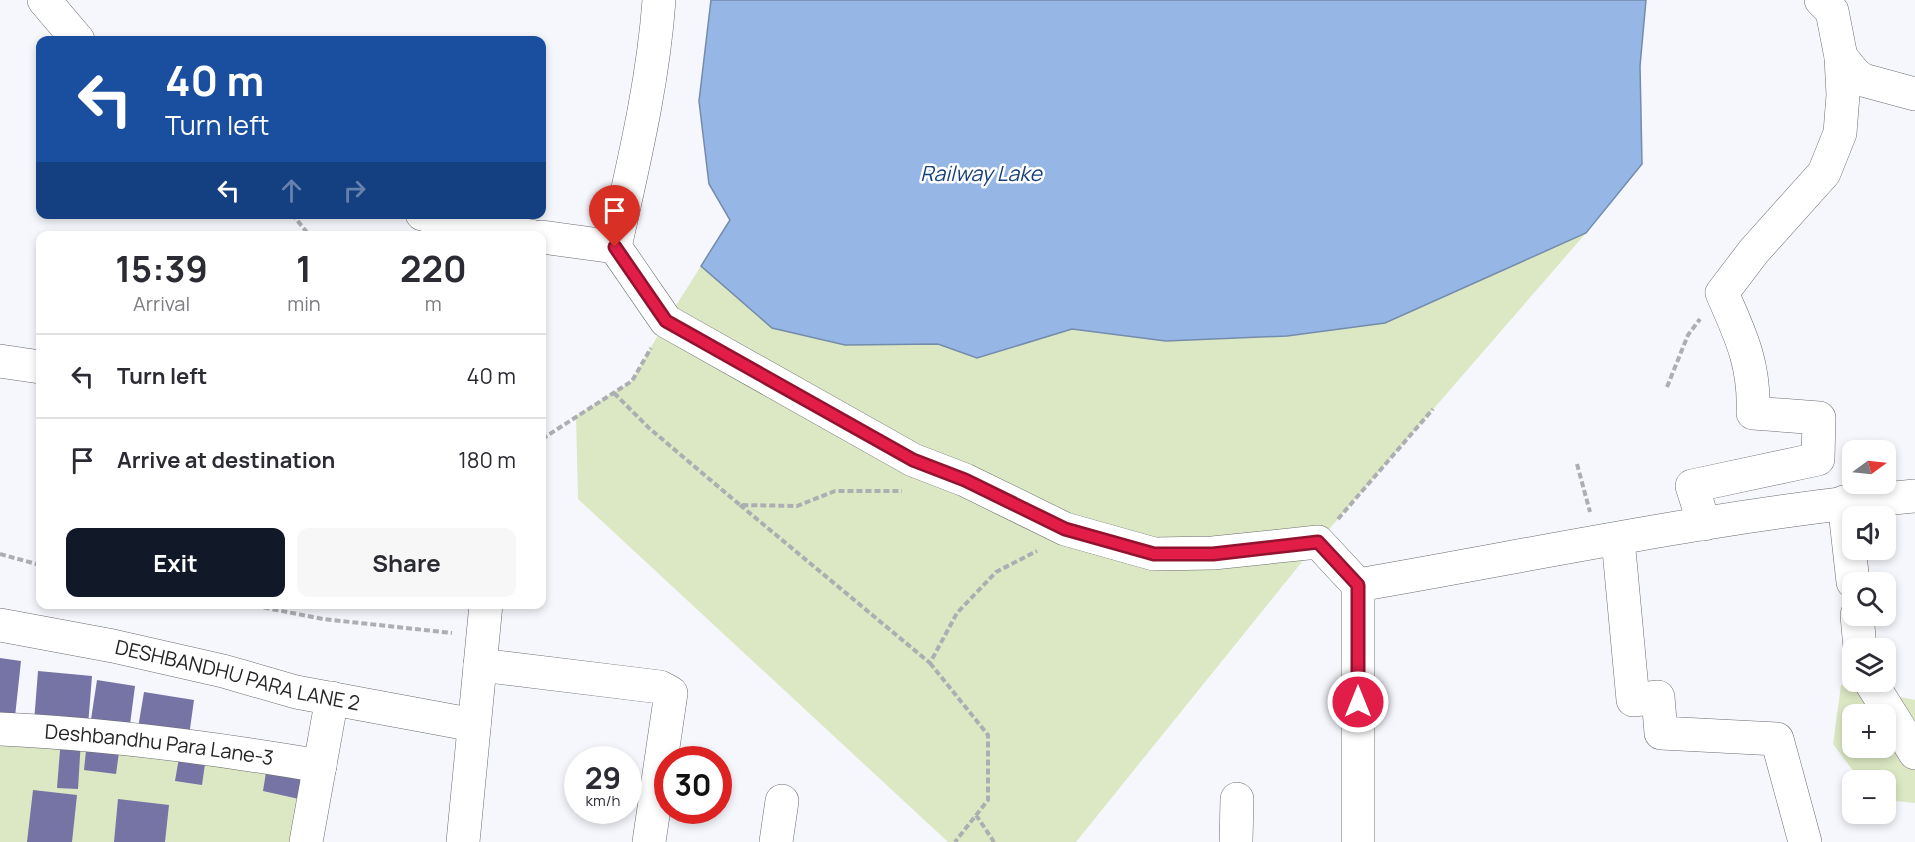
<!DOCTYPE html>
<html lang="en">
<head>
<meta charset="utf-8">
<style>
  body { margin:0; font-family:Manrope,sans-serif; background:#f7f7f7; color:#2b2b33; height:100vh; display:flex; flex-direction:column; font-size:22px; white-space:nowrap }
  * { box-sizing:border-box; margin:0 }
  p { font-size:20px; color:#7c7c81 }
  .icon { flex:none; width:33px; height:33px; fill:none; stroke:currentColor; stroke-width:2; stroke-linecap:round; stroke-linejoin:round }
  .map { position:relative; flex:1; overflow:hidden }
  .side { position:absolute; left:36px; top:231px; width:510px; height:378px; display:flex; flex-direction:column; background:#fff; border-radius:12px; box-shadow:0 3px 9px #0003 }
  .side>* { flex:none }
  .guide { position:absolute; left:36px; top:36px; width:510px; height:183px; border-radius:12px; box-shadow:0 3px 9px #0003; background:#1a4fa0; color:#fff; overflow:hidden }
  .needle { width:39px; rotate:75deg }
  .fabs { position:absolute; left:1842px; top:440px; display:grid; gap:12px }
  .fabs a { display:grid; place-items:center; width:54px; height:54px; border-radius:12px; background:#fff; box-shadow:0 3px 9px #0003; font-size:30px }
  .speed { position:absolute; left:564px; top:746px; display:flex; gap:12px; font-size:30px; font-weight:700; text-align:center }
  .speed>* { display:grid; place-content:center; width:78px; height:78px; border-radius:50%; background:#fff; box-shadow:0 3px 9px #0003; line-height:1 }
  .speed small { font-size:15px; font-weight:400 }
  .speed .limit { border:9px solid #d22; background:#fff; color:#111 }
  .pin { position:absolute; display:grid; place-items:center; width:51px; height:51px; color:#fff; margin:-62px -26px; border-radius:50% 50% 50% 0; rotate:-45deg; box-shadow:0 0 6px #0007 }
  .pin .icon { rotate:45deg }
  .me { position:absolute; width:66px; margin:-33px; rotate:0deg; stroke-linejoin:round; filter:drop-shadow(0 0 4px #0008) }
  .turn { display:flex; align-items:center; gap:21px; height:126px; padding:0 30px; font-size:27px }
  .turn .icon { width:78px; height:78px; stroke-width:2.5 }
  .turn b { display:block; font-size:42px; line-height:51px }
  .lanes { display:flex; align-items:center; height:57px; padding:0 30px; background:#0003; justify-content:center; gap:30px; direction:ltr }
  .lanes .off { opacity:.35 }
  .eta { display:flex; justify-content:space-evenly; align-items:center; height:102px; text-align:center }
  .eta b { font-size:36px; font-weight:700; line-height:42px }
  .button { display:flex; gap:12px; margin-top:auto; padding:12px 30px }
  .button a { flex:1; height:69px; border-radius:12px; background:#111827; color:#fff; font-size:24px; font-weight:700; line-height:69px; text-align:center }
  .button a+a { background:#f7f7f7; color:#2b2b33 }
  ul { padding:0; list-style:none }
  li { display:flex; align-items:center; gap:18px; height:84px; padding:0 30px; border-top:2px solid #e1e1e2 }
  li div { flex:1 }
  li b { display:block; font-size:22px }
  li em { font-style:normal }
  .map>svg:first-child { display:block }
  .green { fill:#dce8c4; fill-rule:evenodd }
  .water { fill:#96b7e5; stroke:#748bac; stroke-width:1.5 }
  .building { fill:#7673a5 }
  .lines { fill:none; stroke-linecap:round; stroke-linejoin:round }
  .minor-casing { stroke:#6b6d71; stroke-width:34 }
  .path { stroke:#acaeb2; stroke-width:4; stroke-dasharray:6 3; stroke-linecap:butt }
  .minor { stroke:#fff; stroke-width:33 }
  .route-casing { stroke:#92132f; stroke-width:15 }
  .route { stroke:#e11d48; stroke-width:10 }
  .labels { text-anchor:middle; stroke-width:5; stroke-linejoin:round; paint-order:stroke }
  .street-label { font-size:20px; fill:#242527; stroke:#fff }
  .water-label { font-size:21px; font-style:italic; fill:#174078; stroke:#fff }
</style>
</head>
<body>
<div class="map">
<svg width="1915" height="842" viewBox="0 0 1915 842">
  <rect width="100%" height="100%" fill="#f5f7fc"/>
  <!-- green -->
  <path class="green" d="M1586,233L1318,542L1076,842H948L578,499L576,416L632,381L666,321L701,266L772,328L845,345L938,344L977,358L1072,329L1166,341L1287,336L1385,323Z
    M1841,685L1915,700V803L1886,800V780H1860L1833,744ZM1852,714H1886V747H1852Z
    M0,729L318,766L305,842H0Z"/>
  <!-- water -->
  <path class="water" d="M711,0H1646L1640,66L1642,164L1586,233L1385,323L1287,336L1166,341L1072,329L977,358L938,344L845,345L772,328L701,266L730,220L709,184L699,101Z"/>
  <!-- building -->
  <path class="building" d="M0,658L21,661L14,726L0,724Z
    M38,671L92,676L88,726L34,722Z
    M97,680L135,686L129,732L90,726Z
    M144,692L194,700L188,743L137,734Z
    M61,738L81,740L78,789L57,788Z
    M87,741L120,745L116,774L84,770Z
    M181,746L207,750L202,785L175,781Z
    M268,760L314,768L308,801L263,791Z
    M33,790L77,795L72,842H27Z
    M118,799L169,805L165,842H114Z"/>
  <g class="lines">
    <defs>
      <g id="minor">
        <path d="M44,0L78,40"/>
        <path d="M659,0C653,84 633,165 615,247L666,321L913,460L965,480L1065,529L1154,554L1213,553L1318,542L1358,585V842"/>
        <path d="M1841,57L1855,74L1863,80L1915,94"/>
        <path d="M422,214L484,229L531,236"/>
        <path d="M542,237L615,247"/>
        <path d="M0,361L40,367"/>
        <path d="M1844,502L1853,582"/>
        <path d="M1704,524L1692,486L1818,459L1819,418L1753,413C1755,365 1741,336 1722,293L1754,251L1824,173L1840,133L1843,95L1841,57L1832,11L1821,0"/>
        <path d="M1618,539L1633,700L1658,697L1661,733L1777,739L1805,842"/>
        <path d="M1358,585C1543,553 1728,513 1915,496"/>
        <path d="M1857,615L1860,648"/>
        <path id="s1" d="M0,625L113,646L223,671L296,692L474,725"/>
        <path d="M480,665L660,687L671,693L649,842"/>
        <path d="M1870,681L1915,753"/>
        <path id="s2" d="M0,729C108,734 214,748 320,766"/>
        <path d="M306,842L332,698"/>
        <path d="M463,842L486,604"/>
        <path d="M776,842L782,801"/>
        <path d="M1236,842L1237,799"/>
      </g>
    </defs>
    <!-- minor casing -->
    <use href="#minor" class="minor-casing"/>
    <!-- path -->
    <path class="path" d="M292,214L310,236
      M1667,387L1688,335L1700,319
      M614,393L649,428L740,505L797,506L835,491H902
      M542,439L632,381L651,348
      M1577,464L1590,512
      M740,505L930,663L957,613L996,572L1037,551
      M1338,519L1433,409
      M0,554L40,565
      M246,604L323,619L452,633
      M930,663L988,735V800L955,842
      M976,815L994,842"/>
    <!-- minor -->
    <use href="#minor" class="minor"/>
  </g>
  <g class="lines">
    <defs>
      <path id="route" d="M615,247L666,321L913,460L965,480L1065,529L1154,554H1213L1318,542L1358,585V702"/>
    </defs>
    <!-- route casing -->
    <use href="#route" class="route-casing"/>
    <!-- route -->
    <use href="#route" class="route"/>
  </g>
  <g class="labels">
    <!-- street labels -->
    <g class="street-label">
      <text dy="7" stroke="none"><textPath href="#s1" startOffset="243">DESHBANDHU PARA LANE 2</textPath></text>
      <text dy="7" stroke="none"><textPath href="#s2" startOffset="160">Deshbandhu Para Lane-3</textPath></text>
    </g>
    <!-- water labels -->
    <g class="water-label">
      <text x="981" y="181">Railway Lake</text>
    </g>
  </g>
</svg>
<div class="fabs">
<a><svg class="needle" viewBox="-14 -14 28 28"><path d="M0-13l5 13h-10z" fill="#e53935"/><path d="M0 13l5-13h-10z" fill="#7c7c81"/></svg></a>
<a><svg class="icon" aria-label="sound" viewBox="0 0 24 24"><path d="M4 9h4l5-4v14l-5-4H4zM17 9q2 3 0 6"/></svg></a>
<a><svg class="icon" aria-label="search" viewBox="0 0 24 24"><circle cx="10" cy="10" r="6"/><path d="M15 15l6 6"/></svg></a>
<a><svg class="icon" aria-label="layers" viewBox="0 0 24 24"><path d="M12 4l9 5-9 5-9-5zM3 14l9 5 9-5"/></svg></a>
<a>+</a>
<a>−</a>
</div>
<div class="speed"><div>29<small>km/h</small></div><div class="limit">30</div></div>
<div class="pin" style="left:615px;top:247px;background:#d93025"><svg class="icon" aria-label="arrive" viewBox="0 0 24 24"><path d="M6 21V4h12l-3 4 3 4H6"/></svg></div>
<svg class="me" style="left:1358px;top:702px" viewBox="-20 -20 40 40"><circle r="17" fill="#e11d48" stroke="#fff" stroke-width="3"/><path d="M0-11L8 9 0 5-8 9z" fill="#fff"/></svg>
<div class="guide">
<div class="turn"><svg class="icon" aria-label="left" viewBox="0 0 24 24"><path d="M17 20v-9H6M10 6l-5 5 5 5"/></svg><div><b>40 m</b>Turn left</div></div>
<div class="lanes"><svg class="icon" aria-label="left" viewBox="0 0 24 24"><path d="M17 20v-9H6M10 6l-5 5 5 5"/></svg><svg class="icon off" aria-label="ahead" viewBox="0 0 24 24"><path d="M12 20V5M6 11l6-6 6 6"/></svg><svg class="icon off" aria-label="right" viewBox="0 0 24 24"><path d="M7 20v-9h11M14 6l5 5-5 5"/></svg></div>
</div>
<section class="side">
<div class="eta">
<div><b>15:39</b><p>Arrival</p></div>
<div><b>1</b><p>min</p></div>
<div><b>220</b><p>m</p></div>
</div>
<ul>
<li><svg class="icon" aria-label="left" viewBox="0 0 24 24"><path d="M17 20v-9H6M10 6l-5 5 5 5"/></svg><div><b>Turn left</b></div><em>40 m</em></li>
<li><svg class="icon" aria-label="arrive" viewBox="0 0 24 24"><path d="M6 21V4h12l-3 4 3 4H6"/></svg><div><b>Arrive at destination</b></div><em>180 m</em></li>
</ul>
<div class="button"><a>Exit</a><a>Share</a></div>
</section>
</div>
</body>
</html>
